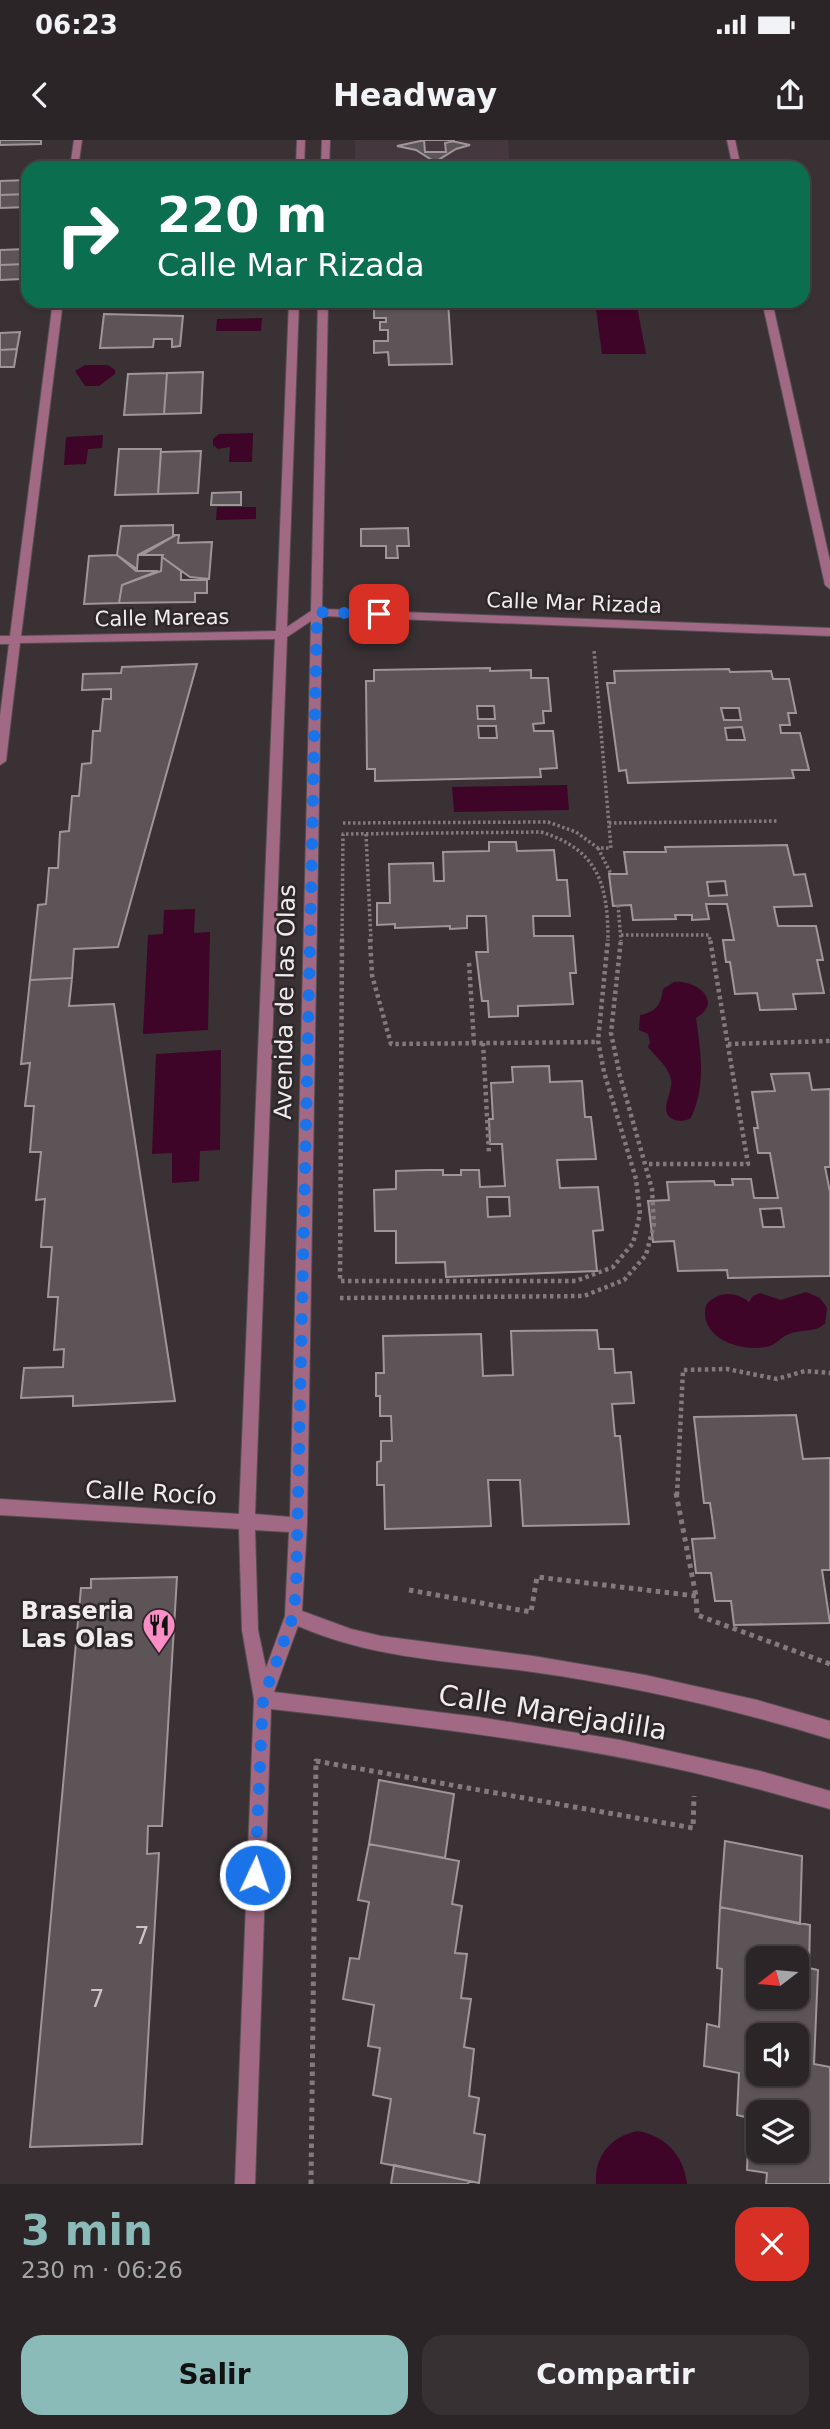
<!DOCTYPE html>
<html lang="es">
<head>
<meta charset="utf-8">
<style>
  body { margin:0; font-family:"DejaVu Sans",sans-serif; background:#373133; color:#f1f3f6; height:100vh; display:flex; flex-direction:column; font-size:26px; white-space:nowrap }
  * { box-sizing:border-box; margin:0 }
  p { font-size:23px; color:#a6a5a7 }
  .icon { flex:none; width:38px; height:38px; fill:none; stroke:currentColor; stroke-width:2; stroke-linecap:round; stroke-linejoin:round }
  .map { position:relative; height:2044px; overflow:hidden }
  .details { display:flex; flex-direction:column; background:#2b2527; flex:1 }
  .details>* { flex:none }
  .hud { position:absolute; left:21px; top:21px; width:789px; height:147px; border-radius:21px; box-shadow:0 2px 5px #0004,0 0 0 2px #474244; background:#0b6e4f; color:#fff; overflow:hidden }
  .needle { width:46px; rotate:254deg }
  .tools { position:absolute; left:746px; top:1806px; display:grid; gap:14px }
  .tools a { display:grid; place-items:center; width:63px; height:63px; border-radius:14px; background:#2b2527; box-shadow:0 2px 5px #0004,0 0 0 2px #474244; font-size:35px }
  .pin { position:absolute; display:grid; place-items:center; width:60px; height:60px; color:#fff; margin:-30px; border-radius:14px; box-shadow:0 4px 10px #0006 }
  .me { position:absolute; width:77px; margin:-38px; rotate:3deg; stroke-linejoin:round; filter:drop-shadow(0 0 5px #0008) }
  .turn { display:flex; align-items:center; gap:24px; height:147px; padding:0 21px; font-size:32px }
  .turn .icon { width:91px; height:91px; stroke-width:2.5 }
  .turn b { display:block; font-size:49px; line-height:60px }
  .round { display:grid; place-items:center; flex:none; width:74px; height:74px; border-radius:21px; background:#373133 }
  .headline { display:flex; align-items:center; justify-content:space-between; height:119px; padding:0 21px }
  h1 { font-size:42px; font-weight:700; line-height:52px; color:#8bbbb9 }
  .cta { display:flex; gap:14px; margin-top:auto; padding:14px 21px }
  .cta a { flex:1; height:80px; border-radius:21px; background:#8bbbb9; color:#111; font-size:28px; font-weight:700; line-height:80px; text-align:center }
  .cta a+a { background:#373133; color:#f1f3f6 }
  .status { display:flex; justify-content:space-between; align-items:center; height:49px; padding:0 35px; background:#2b2527; direction:ltr }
  .status svg { height:19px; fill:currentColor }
  header { display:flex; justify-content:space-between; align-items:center; height:91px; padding:0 21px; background:#2b2527; font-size:32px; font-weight:700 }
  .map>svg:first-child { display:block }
  .built { fill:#45373e }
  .water { fill:#3f0528 }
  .building { fill:#5c5457; stroke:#9f969a; stroke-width:2; fill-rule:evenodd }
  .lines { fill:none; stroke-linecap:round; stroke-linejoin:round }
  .minor-casing { stroke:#564f52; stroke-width:2 }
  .path-far2 { stroke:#827b7e; stroke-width:3.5; stroke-dasharray:2.5 2.5; stroke-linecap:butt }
  .path-far1 { stroke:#827b7e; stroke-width:4.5; stroke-dasharray:3.5 3.5; stroke-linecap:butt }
  .path { stroke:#827b7e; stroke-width:5; stroke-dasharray:4.5 4.5; stroke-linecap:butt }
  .minor { fill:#a26984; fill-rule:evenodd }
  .route { stroke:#1a73e8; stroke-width:12; stroke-dasharray:0 21.6 }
  .labels { text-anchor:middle; stroke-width:5; stroke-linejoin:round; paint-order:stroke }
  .far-street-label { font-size:21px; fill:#f0ebed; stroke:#2e272a }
  .street-label { font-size:24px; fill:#f0ebed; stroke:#2e272a }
  .poi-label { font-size:24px; font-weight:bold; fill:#f0ebed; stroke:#2e272a; text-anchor:end }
  .near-number-label { font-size:24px; fill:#cbc5c8 }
  .near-street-label { font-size:28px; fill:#f0ebed; stroke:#2e272a }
</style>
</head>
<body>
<div class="status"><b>06:23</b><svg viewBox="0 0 49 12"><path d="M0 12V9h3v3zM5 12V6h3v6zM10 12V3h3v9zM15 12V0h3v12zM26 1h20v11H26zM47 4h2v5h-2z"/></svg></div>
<header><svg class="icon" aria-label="back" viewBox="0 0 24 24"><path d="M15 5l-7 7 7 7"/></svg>Headway<svg class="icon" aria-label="share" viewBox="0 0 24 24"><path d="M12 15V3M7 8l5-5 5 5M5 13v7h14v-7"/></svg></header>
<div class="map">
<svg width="830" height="2044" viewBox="0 0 830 2044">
  <rect width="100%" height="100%" fill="#393134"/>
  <!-- built -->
  <path class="built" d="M355,0H508L510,27H355Z"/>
  <!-- water -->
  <path class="water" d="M636,161L646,214H602L595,162Z
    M262,178L261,191H216L217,179Z
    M85,225H108L115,230V234L99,246H85L75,231Z
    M253,293L252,322H229L230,307L218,309L213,305V299L219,294Z
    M103,295L102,308L88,309L86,324L64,325L66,297Z
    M217,367H256V379L216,380Z
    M567,645L569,670L454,672L452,647Z
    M195,769L194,793L210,792L208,890L143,894L148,795L163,794L164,770Z
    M674,842C697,840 724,862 696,878C701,913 706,945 691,978C685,981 681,982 675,980C656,973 674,953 671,939C668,926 656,917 648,907L650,902L648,894L639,890L640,875C656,872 661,865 663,849Z
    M221,910L220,1010L200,1011L199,1041L172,1043V1013L152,1014L156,914Z
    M806,1152L820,1158L827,1168L825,1184C814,1193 802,1189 789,1194C780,1197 777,1205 766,1207C740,1212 698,1198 706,1165C718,1151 735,1151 749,1162L753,1156L760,1153L781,1160Z
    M638,1991C665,1996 684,2015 687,2044H596C594,2016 611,1996 638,1991Z"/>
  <!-- building -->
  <path class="building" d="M0,0H41V4L0,5Z
    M424,0H454V1L445,3L446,12H425Z
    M425,0H447L470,5L456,9L435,22L416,10L397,6Z
    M28,40V54L0,55V41Z
    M28,54V67L0,68V55Z
    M26,109L25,124L0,125V110Z
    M25,124L23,139L0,140V125Z
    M380,161H448L452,224L389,225L388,212L374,213V201H388V190H380V182H386V178H374V167H385V163Z
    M104,174L183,176L180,206L172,207V199H154L153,207L100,208Z
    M20,192L17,209L0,210V193Z
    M17,209L14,227H0V210Z
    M203,232L201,273L164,274L167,233Z
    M167,233L164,274L124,275L128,234Z
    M119,309H161L158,354L115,355Z
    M201,311L198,353L158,354L161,312Z
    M241,352V365H211L212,353Z
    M173,385V395H176L138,415L137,429L117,415L121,386Z
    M408,388L409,406H397L398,418H386V406H361V389Z
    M176,395H179L178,403L212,402L209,439L190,437L162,417L163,415H142Z
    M117,415L136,431H158L122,445L119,463L84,464L89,416Z
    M162,417L181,431V440H207V453H195V462L119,463L122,445L161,431Z
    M197,524L118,807L74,809L72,838L30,840L38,765L46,764L49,728H58L60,692L69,691L72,656H79L82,624L91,623L93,591H100L103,559H111V549L82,550L83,534L121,533L122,527Z
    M490,528V531L531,530V538H548L551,571H543L544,583L533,584L534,591H553L557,628L540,629L541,637L375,641V629H367L366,541H374V530ZM477,566H494L495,579H478ZM478,586H496L497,598H479Z
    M729,529L730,532L771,531L773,539H789L796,573H788L790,585H780L781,593H800L809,630H792L794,638L628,643L626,630L619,631L607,543H615L614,531ZM721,568H739L741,580H724ZM742,587L745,600H727L725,588Z
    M489,702H516L517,711L554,710L557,740H567L570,776H533L534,796H573L576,833H570L573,864L518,866V876L489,877L488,861H482L476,812H488L486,776H467V788L450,789V786L395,788V784L377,785V763H390L389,724L433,723L434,741H444L443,712L489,711Z
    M787,705L794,735L805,734L812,766L774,767L778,786H816L823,820H817L824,853L793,854L796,869L760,870L757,853L735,854L730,822H726L723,800H734L727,764H706L709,779L692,780V775H675L676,779L633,780L631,765L613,766L609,734H627L624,712H666L665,707ZM725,741L727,755L709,756L707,742Z
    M72,838L69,866L114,864L175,1261L73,1266V1256L21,1258L24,1228L63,1227L64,1209L54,1210L58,1157H48L52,1107H41L45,1059L36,1060L41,1012H30L34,966H25L30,923L21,924L30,840Z
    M549,926L550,942L582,941L585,977H591L596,1019L557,1020L560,1048L598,1047L603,1090L593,1091L597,1131L446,1137L445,1122L396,1123V1091H375L374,1050L396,1049V1031L427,1030H443V1035H461V1030H479L480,1047L505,1046L502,1004H490L489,979H493L491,943L513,942L512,927ZM487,1057H509L510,1076L488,1077Z
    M809,933L812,950L830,949V1027H825L830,1052V1136L728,1138L727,1130L678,1131L674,1101L653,1102L648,1061L669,1060L667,1042L714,1041L715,1045H733L732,1039H751L754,1058H778L770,1013H758L754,988H758L752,952L775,951L771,934ZM781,1068L784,1087H763L760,1069Z
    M597,1190L599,1209H613L615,1233L631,1232L634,1263L612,1264L615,1296H620L629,1384L523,1386L520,1340H488L491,1386L385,1389L384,1345H377V1322L381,1321V1301H392L391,1276H380V1256H376V1233H384L383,1196L481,1194L483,1236L513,1235L511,1191Z
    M796,1275L803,1319L830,1318V1430H822L830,1483L734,1485L731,1461H715L711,1433H696L692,1399L715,1398L710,1363H704L694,1277Z
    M177,1437L162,1686H148L147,1714L159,1713L142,2004L30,2007L81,1448H91V1439Z
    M379,1640L454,1654L445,1718L369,1704Z
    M725,1701L802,1716L800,1784L720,1767Z
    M369,1704L459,1721L452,1764L462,1766L455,1813L467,1814L461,1858L471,1859L464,1907L474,1909L469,1956L479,1958L474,1993L485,1995L479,2043L381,2023L391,1959L373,1955L380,1908L368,1906L374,1865L343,1859L350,1818L359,1819L369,1762L358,1760Z
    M720,1767L810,1785L809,1828L818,1830L814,1924L830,1927V2044H766L767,2033L747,2030L749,1978L737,1975L739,1933L704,1926L707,1884L719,1887L722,1829L717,1828ZM758,1818H796V1857H758ZM758,1895H796V1934H758ZM758,1972H796V2011H758Z
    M394,2025L469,2041L468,2044H391Z"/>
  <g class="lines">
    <defs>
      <path id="minor" d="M74,0H82L78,28H70Z
        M297,0H305L304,28H296Z
        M322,0H330L329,28H321Z
        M727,0H735L741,28H733Z
        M53,161H63L21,496L276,491L289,161H299L287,487L311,471L318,161H328L322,469L830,488V496L322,476L307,1385L302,1471L351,1489L381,1496L533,1516L645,1535L757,1560L830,1581V1599C733,1569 633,1546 533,1532C452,1521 373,1519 298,1486L274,1552L478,1577L620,1600L760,1631L830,1651V1669C784,1656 738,1643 691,1632C553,1601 412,1585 271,1569L255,2044H235L254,1559L242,1490L239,1389L0,1375V1359L239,1374L275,499L20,503L6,621L0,625V576L9,504H0V496H10ZM311,481L290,1377L255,1374L287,497ZM255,1390L289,1392L285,1476L266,1528L258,1490Z
        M762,161H772L830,421V449L825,445Z"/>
    </defs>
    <!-- minor casing -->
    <use href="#minor" class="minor-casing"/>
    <!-- path-far2 -->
    <path class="path-far2" d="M343,683L548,682L576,692L598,708H611L594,510
      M609,683L779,681
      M366,694L371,801
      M598,708L611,734
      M618,765L621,801
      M621,795H709L710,801
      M342,801L343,694L541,692C599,710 608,745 608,801"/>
    <!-- path-far1 -->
    <path class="path-far1" d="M342,799L340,1141H576L613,1127L633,1103L640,1074L636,1039L604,932L598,901L608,799
      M370,799L372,835L391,904L598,902
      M469,823L474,903
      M483,903L489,1013
      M728,904L830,901
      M649,1024H748L710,799
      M340,1158L584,1156L624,1140L646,1115L654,1084L652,1049L620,936L611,893L621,799
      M677,1355L683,1230L727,1229L777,1239L805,1231L830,1233"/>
    <!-- path -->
    <path class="path" d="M676,1353L696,1456L697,1475L830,1524
      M409,1450L531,1472L537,1437L696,1456
      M311,2044L316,1621L693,1688L694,1656"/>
    <!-- minor -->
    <use href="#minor" class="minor"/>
  </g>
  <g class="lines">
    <!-- route -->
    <path class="route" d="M255,1735L263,1559L293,1476L296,1451L317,472L379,474"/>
  </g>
  <!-- icons -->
  <defs>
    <symbol id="restaurant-pin" viewBox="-11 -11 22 30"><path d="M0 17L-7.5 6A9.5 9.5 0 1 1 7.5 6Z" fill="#fb8fc5" stroke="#2e272a"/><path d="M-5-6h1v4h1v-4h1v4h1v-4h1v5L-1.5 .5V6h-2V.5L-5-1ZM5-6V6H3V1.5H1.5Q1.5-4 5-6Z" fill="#111"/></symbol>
  </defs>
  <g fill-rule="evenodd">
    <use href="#restaurant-pin" x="140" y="1466" width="38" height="52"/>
  </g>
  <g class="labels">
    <!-- far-street labels -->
    <g class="far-street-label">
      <text transform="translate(574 463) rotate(2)" y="7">Calle Mar Rizada</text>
      <text transform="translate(162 478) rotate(-1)" y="7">Calle Mareas</text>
    </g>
    <!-- street labels -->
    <g class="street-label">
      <text transform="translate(285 862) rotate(-89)" y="8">Avenida de las Olas</text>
      <text transform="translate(151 1353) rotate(3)" y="8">Calle Rocío</text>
    </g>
    <!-- poi labels -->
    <g class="poi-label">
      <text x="134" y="1479">Braseria<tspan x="134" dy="28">Las Olas</tspan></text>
    </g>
    <!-- near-number labels -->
    <g class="near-number-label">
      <text x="142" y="1804">7</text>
      <text x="97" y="1867">7</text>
    </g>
    <!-- near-street labels -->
    <g class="near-street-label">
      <text transform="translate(553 1572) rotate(9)" y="10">Calle Marejadilla</text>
    </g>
  </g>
</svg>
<div class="tools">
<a><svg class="needle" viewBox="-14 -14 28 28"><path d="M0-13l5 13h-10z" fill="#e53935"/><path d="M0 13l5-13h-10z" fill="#a6a5a7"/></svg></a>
<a><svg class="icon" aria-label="sound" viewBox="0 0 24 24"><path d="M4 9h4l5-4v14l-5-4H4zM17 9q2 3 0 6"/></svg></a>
<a><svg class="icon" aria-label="layers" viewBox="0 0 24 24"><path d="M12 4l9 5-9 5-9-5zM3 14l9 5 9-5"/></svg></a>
</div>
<div class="pin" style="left:379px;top:474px;background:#d93025"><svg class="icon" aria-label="arrive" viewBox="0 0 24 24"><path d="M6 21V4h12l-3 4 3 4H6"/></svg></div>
<svg class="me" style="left:255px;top:1735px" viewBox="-20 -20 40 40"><circle r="17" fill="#1a73e8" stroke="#fff" stroke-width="3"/><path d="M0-11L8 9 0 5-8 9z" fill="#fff"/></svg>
<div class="hud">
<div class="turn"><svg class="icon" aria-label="right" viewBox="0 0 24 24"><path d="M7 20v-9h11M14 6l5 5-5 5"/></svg><div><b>220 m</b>Calle Mar Rizada</div></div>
</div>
</div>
<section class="details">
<div class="headline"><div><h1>3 min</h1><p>230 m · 06:26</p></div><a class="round" style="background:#d93025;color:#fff"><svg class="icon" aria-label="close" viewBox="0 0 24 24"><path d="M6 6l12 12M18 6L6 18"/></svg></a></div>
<div class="cta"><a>Salir</a><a>Compartir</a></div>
</section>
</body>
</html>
